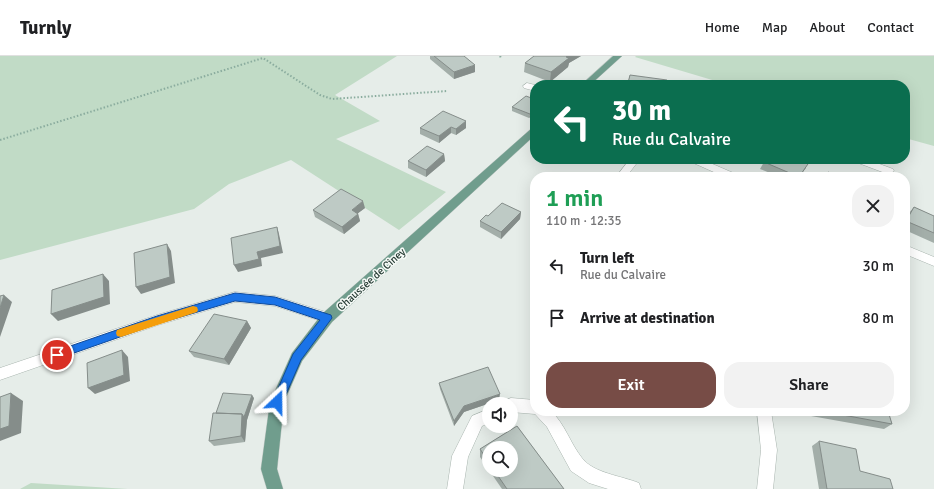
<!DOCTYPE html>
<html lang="en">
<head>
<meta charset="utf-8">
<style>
  body { margin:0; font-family:Signika,sans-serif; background:#f2f2f2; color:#202124; height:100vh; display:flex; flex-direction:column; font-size:15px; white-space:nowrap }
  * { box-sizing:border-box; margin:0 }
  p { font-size:13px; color:#757577 }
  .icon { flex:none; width:22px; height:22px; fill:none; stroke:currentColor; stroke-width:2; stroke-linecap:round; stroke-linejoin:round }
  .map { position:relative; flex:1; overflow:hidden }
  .details { position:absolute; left:530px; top:116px; width:380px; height:244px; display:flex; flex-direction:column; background:#fff; border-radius:16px; box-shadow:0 4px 16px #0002 }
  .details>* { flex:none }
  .guide { position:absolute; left:530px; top:24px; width:380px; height:84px; border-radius:16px; box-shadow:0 4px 16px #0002; background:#0b6e4f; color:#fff; overflow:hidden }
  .controls { position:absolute; left:482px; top:341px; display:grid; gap:8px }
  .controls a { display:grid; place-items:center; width:36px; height:36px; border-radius:50%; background:#fff; box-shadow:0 4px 16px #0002; font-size:20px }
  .pin { position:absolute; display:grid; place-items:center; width:34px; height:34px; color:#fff; margin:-17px; border:2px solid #fff; border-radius:50%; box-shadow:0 1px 4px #0007 }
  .me { position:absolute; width:44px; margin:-22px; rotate:23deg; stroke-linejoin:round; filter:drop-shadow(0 0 3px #0008) }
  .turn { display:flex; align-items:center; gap:14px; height:84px; padding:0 16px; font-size:18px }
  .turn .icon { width:52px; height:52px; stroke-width:2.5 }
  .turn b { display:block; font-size:28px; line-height:34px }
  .round { display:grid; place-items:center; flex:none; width:42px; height:42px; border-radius:16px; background:#f2f2f2 }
  .summary { display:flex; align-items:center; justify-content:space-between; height:68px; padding:0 16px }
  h1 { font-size:24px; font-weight:600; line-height:30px; color:#1e9e55 }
  .primary-button { display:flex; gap:8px; margin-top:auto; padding:8px 16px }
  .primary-button a { flex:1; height:46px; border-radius:16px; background:#774c46; color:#fff; font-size:16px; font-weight:600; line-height:46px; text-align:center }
  .primary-button a+a { background:#f2f2f2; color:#202124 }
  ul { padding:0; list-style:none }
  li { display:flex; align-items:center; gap:12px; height:52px; padding:0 16px }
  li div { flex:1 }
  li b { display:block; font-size:15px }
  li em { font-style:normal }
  header { display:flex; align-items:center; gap:24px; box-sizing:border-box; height:56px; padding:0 20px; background:#fff; border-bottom:1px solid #e0e0e0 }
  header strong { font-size:19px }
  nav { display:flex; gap:22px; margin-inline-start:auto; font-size:14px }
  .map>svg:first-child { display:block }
  .green { fill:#c1dbc6 }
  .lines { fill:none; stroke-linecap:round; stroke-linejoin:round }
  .minor-casing { stroke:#a9b5af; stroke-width:1 }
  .major-casing { stroke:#c3c9c6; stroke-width:1 }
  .path { stroke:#8aac9e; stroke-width:2; stroke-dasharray:1.5 2; stroke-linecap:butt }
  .minor { fill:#fff; fill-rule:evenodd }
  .major { fill:#709d8d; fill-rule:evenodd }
  .wall { fill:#a3aea9; fill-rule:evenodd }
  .shaded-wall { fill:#858d8a }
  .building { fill:#becac5; stroke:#858d8a }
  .route { fill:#1a73e8; stroke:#114b97 }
  .slow { fill:#f59e0b }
  .labels { text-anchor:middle; stroke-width:3; stroke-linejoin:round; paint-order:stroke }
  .street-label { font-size:11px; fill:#273d35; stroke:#f6faf7 }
</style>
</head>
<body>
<header>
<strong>Turnly</strong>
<nav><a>Home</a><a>Map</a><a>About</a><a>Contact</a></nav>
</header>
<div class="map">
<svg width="934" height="433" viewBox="0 0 934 433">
  <rect width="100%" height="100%" fill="#e6ede9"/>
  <!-- green -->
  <path class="green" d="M0,0H397L335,39L380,65L336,83L446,136L399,174L291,104L229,128L194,153L0,204Z
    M636,0H934V90L905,82V29H729L635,1Z
    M31,427L128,433H20Z"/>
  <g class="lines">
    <defs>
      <path id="minor" d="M527,27L535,29V35L524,32L523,30Z
        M630,103H640L626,121H616Z
        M687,103H701L738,119L739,121H725L689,105Z
        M851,103H866L893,113L894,115L889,118L885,117L853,105Z
        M905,189L934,201V210L905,198Z
        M235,236L275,240L332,258L333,262L332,266L327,267L275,250L235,246L158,269L0,324V312L157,259Z
        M511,342L535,344V355H551C565,368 570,387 582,402C593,417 622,420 639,427L641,433H608L589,427L571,415L547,371L535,358L511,356V348H504L506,344Z
        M489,353V367L482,370L468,401L463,433H447L452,400L472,360Z
        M757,355H771L777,394L773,433H757L761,394Z"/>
      <path id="major" d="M613,0H622L590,29H581Z
        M535,71V79L332,266L302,305L284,346L277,413L283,433H267L261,413L270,346L292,297L322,258L532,72Z"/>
    </defs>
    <!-- minor casing -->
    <use href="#minor" class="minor-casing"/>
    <!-- major casing -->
    <use href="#major" class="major-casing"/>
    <!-- path -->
    <path class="path" d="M500,0L501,2
      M0,84L263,2L320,39L332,43L447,35"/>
    <!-- minor -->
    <use href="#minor" class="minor"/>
    <!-- major -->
    <use href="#major" class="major"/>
  </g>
  <!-- wall -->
  <path class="wall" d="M430,0H464L475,16L454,23L430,3Z
    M534,0H581L569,7L568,11L550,26L524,16L525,7Z
    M630,19L666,29H627Z
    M534,43L529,62L512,55V51Z
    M466,65V72L456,79L451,77L439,87L420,78V72Z
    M444,98L445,105L426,121L408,112V105Z
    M764,106L806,112L799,121H780L760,113Z
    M914,151L934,160V187L905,174V163L908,158Z
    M365,152L358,157L360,165L344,178L315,161L313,154Z
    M521,156L520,163L501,183L480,171V165L488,160Z
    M247,265L251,272L229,309L194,301L189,295Z
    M439,327L499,344L464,356L454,370L440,333Z
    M254,342L247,364L245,386L214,390L209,385L216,357Z
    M810,355H888L892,368L884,373L811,360Z
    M517,370L564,433H502L480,401V393ZM489,392H511V414H489Z
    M819,385L860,415L893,433H819L812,390Z"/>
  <!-- shaded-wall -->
  <path class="shaded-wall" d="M567,0H581L569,7L568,11L550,26L551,16Z
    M475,9V16L454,23V16Z
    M535,54V57L529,62L530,58Z
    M466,65V72L456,79V73Z
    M451,71V77L439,87V80Z
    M444,98L445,105L426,121V114Z
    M363,145L365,152L353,161L352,154Z
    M521,156L520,163L501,183V176Z
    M358,158L360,165L344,178L342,171Z
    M277,171L279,178L283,197L261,202L262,210L238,216L234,209L257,196Z
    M167,188L171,195L175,227L141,238L136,231Z
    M103,218L109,225L110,248L58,265L51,258Z
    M4,239L12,246L0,281V252Z
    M247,265L251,272L229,309L224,303Z
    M122,294L128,301L130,325L95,338L88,332Z
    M11,337L23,345L21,377L0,385V373Z
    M500,338L499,344L464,356L454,370V365L464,350Z
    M252,339L254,342L247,364L244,361Z
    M242,358L247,364L245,386L241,380Z"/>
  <!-- building -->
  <path class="building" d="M434,0H464L475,9L454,16Z
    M534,0H567L566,1L569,2L551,16L525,7Z
    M630,19L667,24L666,29H637L628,27Z
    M526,40L534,43L535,42V54L530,58L512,51Z
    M443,55L466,65L456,73L451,71L439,80L420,72Z
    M427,90L444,98L426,114L408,105Z
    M766,103H804L810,105L799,121L764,106Z
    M828,116L841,121H824Z
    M341,133L363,145L352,154L358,158L342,171L313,154Z
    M502,147L521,156L501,176L480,165L486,159L488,160Z
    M914,151L934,160V177L906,165Z
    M277,171L280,190L257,196L259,203L234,209L231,182Z
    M167,188L170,221L136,231L134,197Z
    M103,218L104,241L51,258L52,234Z
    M4,239L0,252V240Z
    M214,258L247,265L224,303L189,295Z
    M122,294L124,319L88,332L87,307Z
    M488,311L500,338L464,350L454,365L439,327Z
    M11,337L9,370L0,373V341Z
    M223,337L252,339L244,361L242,358L216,357Z
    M821,355H888L892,368Z
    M213,357L242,358L241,380L209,385Z
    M517,370L564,433H507L494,414H511V392H489V406L480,393Z
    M819,385L856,393L860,415L890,423L893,433H827Z"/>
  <!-- route -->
  <path class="route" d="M235,237L275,241L331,259L332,262L301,304L281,350L277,351L273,350L272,346L293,298L320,264L275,249L235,245L157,268L57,303L53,302L52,299L53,296L157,260Z"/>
  <!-- slow -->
  <path class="slow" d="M193,250L197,251L198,254L197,256L121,281L117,280L116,277L117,274Z"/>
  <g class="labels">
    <!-- street labels -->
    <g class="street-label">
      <text transform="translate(371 223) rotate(-42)" y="4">Chaussée de Ciney</text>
    </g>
  </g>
</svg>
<div class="controls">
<a><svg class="icon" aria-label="sound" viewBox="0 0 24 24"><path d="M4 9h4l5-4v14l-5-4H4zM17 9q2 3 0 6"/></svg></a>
<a><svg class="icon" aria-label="search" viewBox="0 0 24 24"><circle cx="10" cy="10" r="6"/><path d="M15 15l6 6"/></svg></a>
</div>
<div class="pin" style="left:57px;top:299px;background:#d93025"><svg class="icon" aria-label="arrive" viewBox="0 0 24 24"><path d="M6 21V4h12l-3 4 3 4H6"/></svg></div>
<svg class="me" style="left:277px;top:346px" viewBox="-20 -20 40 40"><path d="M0-17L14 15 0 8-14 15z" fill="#1a73e8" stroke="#fff" stroke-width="4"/></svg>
<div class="guide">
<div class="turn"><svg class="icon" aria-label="left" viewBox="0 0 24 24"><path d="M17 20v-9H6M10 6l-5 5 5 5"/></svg><div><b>30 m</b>Rue du Calvaire</div></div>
</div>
<section class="details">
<div class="summary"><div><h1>1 min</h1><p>110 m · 12:35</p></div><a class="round"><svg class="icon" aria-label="close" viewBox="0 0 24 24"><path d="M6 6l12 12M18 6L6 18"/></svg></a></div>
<ul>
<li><svg class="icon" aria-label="left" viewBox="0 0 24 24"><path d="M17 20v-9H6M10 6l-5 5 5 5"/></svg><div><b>Turn left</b><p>Rue du Calvaire</p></div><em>30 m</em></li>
<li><svg class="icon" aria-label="arrive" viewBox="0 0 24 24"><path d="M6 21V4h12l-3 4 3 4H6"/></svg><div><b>Arrive at destination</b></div><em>80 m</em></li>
</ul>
<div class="primary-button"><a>Exit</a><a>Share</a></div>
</section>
</div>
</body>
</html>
